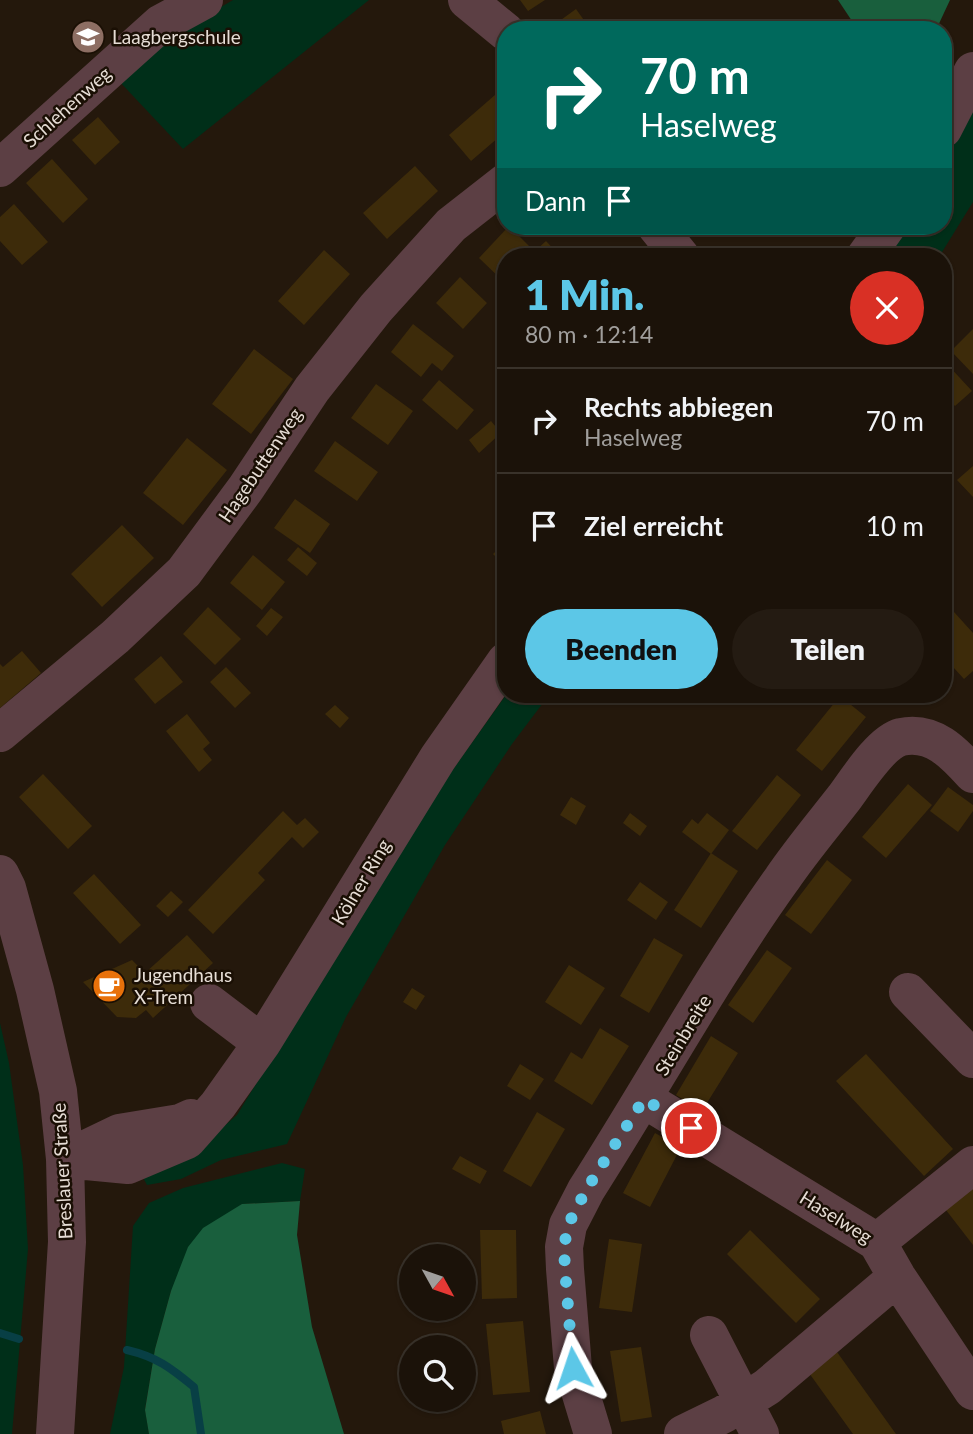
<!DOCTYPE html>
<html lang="de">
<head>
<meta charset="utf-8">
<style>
  body { margin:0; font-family:Lato,sans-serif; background:#241b12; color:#f1f3f6; height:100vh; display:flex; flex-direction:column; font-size:26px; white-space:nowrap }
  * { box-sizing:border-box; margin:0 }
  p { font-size:23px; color:#a09e9c }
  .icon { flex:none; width:38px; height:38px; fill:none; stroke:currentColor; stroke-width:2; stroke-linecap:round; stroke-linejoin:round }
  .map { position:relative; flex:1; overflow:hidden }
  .side { position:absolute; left:497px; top:248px; width:455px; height:455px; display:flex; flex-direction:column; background:#1b1209; border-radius:28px; box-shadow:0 2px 5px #0004,0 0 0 2px #39322a }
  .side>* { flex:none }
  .banner { position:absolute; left:497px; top:21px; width:455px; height:214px; border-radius:28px; box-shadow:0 2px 5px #0004,0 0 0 2px #39322a; background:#00695c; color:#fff; overflow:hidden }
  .needle { width:46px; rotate:130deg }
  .controls { position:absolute; left:399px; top:1244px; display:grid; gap:14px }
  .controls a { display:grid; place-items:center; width:77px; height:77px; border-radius:50%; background:#1b1209; box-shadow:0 2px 5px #0004,0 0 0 2px #39322a; font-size:35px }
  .pin { position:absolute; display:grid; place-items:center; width:60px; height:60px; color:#fff; margin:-30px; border:4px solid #fff; border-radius:50%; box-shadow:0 2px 7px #0007 }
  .me { position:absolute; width:77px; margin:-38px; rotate:355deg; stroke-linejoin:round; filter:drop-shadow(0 0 5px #0008) }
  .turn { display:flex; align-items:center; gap:24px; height:147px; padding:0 28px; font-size:32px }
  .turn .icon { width:91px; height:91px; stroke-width:2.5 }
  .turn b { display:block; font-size:49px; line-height:60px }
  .then { display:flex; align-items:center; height:66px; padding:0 28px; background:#0003; gap:14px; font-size:26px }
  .round { display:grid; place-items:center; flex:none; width:74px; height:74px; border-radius:37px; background:#241b12 }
  .head { display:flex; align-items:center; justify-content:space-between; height:119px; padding:0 28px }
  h1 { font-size:42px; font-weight:800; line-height:52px; color:#5cc7e7 }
  .button { display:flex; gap:14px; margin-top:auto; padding:14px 28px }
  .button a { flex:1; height:80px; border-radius:42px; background:#5cc7e7; color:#111; font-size:28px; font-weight:800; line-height:80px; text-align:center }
  .button a+a { background:#241b12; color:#f1f3f6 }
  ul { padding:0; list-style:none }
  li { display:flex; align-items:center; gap:21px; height:105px; padding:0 28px; border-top:2px solid #39322a }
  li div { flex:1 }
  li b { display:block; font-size:26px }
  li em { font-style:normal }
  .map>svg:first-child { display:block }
  .green { fill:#002f19 }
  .forest { fill:#195f3d }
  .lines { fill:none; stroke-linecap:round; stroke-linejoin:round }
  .stream { stroke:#083f45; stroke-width:8 }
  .building { fill:#3d2b0a }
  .minor { stroke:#5c3f44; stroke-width:38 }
  .route { stroke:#5cc7e7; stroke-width:12; stroke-dasharray:0 21.6 }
  .labels { text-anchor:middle; stroke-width:5; stroke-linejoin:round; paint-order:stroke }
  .poi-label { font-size:19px; fill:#e6ddd5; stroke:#1a0f04; text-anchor:start }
  .street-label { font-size:19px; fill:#e6ddd5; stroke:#1a0f04 }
</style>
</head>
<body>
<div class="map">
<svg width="973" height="1434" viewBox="0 0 973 1434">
  <rect width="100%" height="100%" fill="#24180c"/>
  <!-- green -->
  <path class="green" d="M233,0H369L183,149L118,80L168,38Z
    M973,107V202L939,257H886L906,226H943V163Z
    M506,695H549L512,744L445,845L346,1017L287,1144L221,1160L181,1179L147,1185L140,1172L197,1149L237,1115L416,821Z
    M0,1023L9,1063L23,1165L28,1249L12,1434H0Z
    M282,1163L305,1169L300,1201L242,1204L171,1291L155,1349L145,1409L149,1434H110L124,1367L133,1226L149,1203L183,1188Z"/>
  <!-- forest -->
  <path class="forest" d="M838,0H950L936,30H858Z
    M300,1201L297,1235L312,1327L344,1434H149L145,1410L155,1349L171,1291L188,1247L203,1228L242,1204Z"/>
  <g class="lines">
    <!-- stream -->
    <path class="stream" d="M0,1333L19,1339
      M127,1350C157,1357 171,1368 194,1387L201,1434"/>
  </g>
  <!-- building -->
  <path class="building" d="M520,0H545L528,11Z
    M576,9L591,30H547Z
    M503,88L506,91V131L471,161L449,135Z
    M98,117L120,142L95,165L72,140Z
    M52,159L88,199L63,223L26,183Z
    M415,166L438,191L387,239L363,213Z
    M14,204L48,242L22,265L0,241V217Z
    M509,226L533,250L528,255L531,257H506V284L479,258Z
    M546,241L561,257H540L535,251Z
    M324,250L350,274L304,325L278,301Z
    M460,277L487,303L463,329L436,303Z
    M413,324L454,356L442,371L432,363L421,377L391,352Z
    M973,329V374L951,351Z
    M254,349L293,379L251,434L212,404Z
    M947,364L972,391L955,406L943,394V368Z
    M439,380L474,410L457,430L422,400Z
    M376,384L413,411L388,445L351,418Z
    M491,421L501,433L479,453L469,440Z
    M187,438L227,470L183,525L143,493Z
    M335,441L378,472L357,501L314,471Z
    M506,457V480L495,467Z
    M973,466V497L957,480Z
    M295,499L330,524L310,553L274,528Z
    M122,525L154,558L102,607L71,574Z
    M502,545L506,549L504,565L493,554Z
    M298,547L317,563L307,576L287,560Z
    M253,555L285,582L262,610L230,583Z
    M945,602L973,633V671L964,679L943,656V604Z
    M208,607L241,639L215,665L183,634Z
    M271,608L283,617L267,636L256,626Z
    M22,651L41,673L0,708V664L3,667Z
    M161,656L183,682L155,704L134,679Z
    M226,667L251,693L235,708L210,682Z
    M840,696L866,717L822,771L796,750Z
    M335,705L349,718L340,728L325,714Z
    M187,714L210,743L203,749L212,760L199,772L166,731Z
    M43,774L92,826L68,849L19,797Z
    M777,775L801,795L757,850L732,831Z
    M908,784L932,805L886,858L862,837Z
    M948,787L973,805V811L958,832L930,811Z
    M571,797L586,806L576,825L560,815Z
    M283,811L297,825L305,818L319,832L303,848L292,837L258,873L265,880L213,934L188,910Z
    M630,813L647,826L640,836L623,823Z
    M707,813L729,830L711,854L682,832L692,819L698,824Z
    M711,853L738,871L701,928L674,910Z
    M827,860L852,880L811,934L785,915Z
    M94,874L141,925L120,944L73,893Z
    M640,882L668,902L656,920L627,900Z
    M171,891L183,902L168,917L156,906Z
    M187,935L213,963L153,1018L146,1010L136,1018L117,1017L83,982L132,960L145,973Z
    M654,938L683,955L649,1013L620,996Z
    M767,950L792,968L753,1023L728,1005Z
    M569,965L605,988L581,1025L545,1002Z
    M412,988L425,996L416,1010L403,1002Z
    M600,1028L629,1046L592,1105L554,1081L571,1052L582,1059Z
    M711,1036L738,1053L702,1111L676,1095Z
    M866,1054L953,1149L924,1176L836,1081Z
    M520,1064L544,1079L530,1100L507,1086Z
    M537,1112L565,1129L531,1187L503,1171Z
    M655,1133L681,1147L650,1207L623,1193Z
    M460,1156L487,1171L480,1184L452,1169Z
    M973,1187V1245L939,1201Z
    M480,1230H516L517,1298L482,1299Z
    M750,1230L820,1299L796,1323L727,1254Z
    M609,1239L642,1244L632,1312L599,1308Z
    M523,1321L530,1392L493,1395L486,1324Z
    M641,1347L652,1417L621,1422L610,1351Z
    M837,1352L896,1434H853L809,1373Z
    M540,1411L546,1434H504L501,1421Z"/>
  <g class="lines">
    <!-- minor -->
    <path class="minor" d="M467,0L506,32
      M943,129L973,71
      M0,168L160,24L204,0
      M656,226L681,257
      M865,257L887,226
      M0,733L115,637L184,572L246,488L312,389L376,308L451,225L506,182
      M0,874L7,888L35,990L58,1091L65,1159L67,1242L55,1434
      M908,992L973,1059
      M209,1003L262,1043
      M644,1099L877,1242L897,1277L973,1391
      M65,1159L128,1165L187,1140L218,1105L262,1043L438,758L506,661
      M65,1159L119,1133L180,1123L191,1118
      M877,1242L973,1165
      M709,1335L760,1434
      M593,1434L573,1368L565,1269L564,1247L568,1225L586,1190C652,1087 711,978 782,879C801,851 823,825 844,798C856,782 881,742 901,737C933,730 954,753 973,774
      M683,1434L724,1414L767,1387L897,1277"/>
  </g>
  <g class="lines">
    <!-- route -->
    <path class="route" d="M573,1368L565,1269L564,1247L568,1225L586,1190L644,1099L691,1128"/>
  </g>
  <!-- icons -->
  <defs>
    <symbol id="school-disc" viewBox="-11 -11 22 22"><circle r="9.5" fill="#8d6e63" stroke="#1a0f04"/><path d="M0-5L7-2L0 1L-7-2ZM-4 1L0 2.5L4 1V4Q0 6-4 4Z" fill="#fff"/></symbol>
    <symbol id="cafe-disc" viewBox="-11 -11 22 22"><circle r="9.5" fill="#e8710a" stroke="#1a0f04"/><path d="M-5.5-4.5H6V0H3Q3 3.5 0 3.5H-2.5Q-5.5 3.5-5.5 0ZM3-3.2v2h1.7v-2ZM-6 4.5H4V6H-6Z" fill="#fff"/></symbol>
  </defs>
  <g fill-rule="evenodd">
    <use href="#school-disc" x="69" y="18" width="38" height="38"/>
    <use href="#cafe-disc" x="90" y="967" width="38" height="38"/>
  </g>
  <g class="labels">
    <!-- poi labels -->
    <g class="poi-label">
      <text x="112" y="44">Laagbergschule</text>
      <text x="134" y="982">Jugendhaus<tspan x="134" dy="22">X-Trem</tspan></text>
    </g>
    <!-- street labels -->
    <g class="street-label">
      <text transform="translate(67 107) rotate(-42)" y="7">Schlehenweg</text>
      <text transform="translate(260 465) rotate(-56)" y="7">Hagebuttenweg</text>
      <text transform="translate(361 882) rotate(-59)" y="7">Kölner Ring</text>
      <text transform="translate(683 1035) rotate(-59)" y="7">Steinbreite</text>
      <text transform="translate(62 1171) rotate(-93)" y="7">Breslauer Straße</text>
      <text transform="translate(836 1217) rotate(32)" y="7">Haselweg</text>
    </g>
  </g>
</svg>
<div class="controls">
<a><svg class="needle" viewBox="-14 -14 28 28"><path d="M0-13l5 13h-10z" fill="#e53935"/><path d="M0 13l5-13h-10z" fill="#a09e9c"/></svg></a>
<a><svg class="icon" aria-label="search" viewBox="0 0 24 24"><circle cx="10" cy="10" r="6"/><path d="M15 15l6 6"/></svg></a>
</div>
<div class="pin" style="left:691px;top:1128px;background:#d93025"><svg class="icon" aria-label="arrive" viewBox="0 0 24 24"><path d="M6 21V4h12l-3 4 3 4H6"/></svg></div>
<svg class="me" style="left:573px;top:1368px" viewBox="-20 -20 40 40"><path d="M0-17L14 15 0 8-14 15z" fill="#5cc7e7" stroke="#fff" stroke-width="4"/></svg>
<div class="banner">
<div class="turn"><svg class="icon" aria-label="right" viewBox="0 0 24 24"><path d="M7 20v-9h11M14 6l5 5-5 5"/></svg><div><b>70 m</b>Haselweg</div></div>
<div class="then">Dann<svg class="icon" aria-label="arrive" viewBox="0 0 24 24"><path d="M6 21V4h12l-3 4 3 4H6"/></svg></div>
</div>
<section class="side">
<div class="head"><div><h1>1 Min.</h1><p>80 m · 12:14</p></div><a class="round" style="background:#d93025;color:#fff"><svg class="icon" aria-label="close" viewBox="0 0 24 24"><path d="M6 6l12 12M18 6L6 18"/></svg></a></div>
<ul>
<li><svg class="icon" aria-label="right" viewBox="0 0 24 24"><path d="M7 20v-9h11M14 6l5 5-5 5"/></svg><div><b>Rechts abbiegen</b><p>Haselweg</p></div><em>70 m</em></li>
<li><svg class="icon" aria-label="arrive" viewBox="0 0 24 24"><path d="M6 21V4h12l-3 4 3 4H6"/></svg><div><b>Ziel erreicht</b></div><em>10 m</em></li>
</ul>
<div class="button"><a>Beenden</a><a>Teilen</a></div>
</section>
</div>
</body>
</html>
